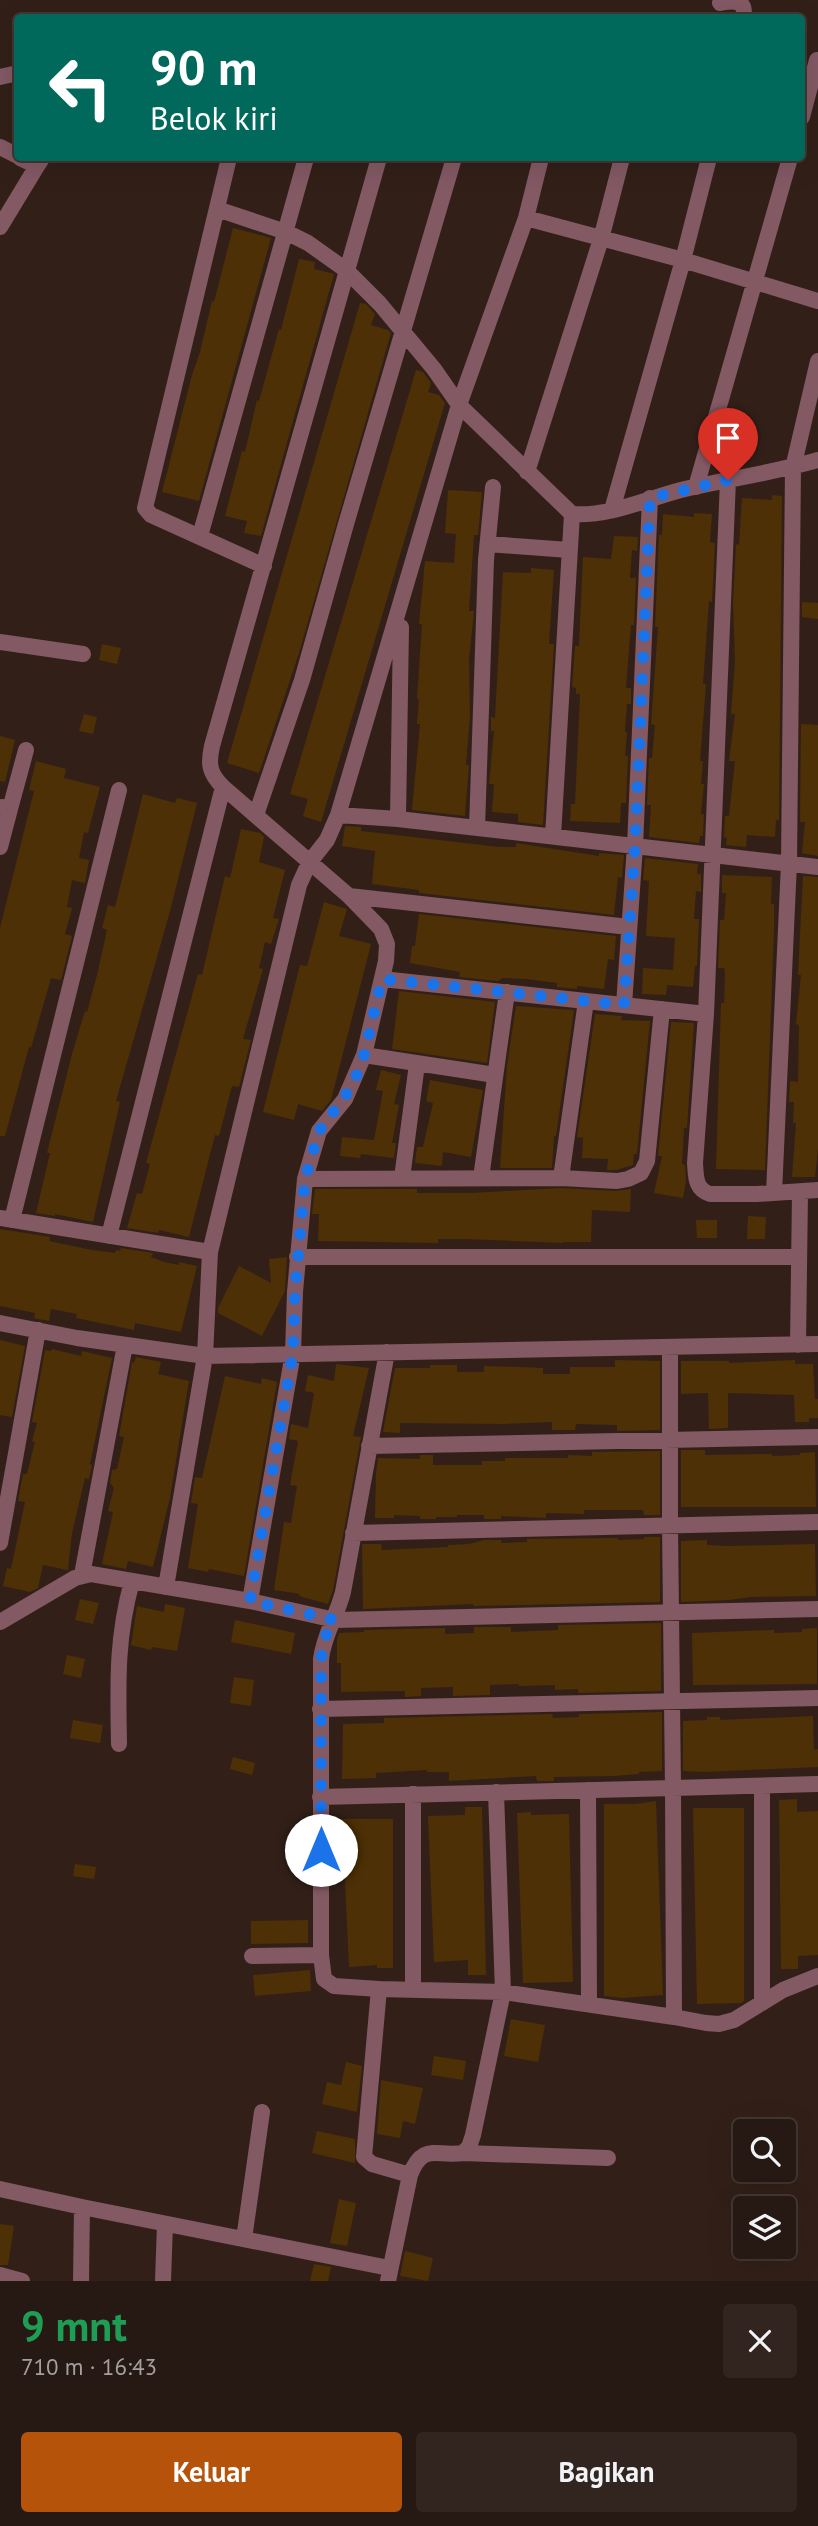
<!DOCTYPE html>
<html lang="id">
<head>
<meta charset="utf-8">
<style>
  body { margin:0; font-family:"PT Sans",sans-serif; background:#322520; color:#f1f3f6; height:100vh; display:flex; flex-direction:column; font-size:26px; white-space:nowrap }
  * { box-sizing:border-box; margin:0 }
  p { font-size:23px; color:#a4a09f }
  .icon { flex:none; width:38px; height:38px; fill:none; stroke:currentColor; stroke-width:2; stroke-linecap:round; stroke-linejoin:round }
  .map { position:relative; height:2281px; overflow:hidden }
  .panel { display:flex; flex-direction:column; background:#261812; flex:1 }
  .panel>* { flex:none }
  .banner { position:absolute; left:14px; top:14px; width:791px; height:147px; border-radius:7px; box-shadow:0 7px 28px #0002,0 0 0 2px #423732; background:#00695c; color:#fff; overflow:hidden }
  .fabs { position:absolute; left:733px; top:2119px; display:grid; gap:14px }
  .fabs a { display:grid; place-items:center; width:63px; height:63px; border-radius:7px; background:#261812; box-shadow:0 7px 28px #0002,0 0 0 2px #423732; font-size:35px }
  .pin { position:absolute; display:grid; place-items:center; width:60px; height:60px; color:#fff; margin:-72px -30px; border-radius:50% 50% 50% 0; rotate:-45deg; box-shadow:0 0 7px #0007 }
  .pin .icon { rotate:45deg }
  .me { position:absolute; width:77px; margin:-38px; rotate:0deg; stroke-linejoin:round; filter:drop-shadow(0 0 5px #0008) }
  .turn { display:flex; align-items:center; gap:24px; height:147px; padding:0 21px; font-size:32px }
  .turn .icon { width:91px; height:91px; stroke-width:2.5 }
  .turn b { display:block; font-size:49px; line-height:60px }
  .round { display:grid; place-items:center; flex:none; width:74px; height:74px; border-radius:7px; background:#322520 }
  .overview { display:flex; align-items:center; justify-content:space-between; height:119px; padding:0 21px }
  h1 { font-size:42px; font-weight:600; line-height:52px; color:#1e9e55 }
  .button { display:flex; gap:14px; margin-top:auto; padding:14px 21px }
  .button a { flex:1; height:80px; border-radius:7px; background:#b45309; color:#fff; font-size:28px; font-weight:600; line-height:80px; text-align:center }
  .button a+a { background:#322520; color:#f1f3f6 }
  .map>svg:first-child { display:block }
  .building { fill:#4d3005 }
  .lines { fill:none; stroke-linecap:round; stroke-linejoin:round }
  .minor { stroke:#835964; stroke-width:16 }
  .route { stroke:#1a73e8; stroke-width:12; stroke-dasharray:0 21.6 }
</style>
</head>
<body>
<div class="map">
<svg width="818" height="2281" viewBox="0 0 818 2281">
  <rect width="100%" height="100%" fill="#322018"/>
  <!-- building -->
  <path class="building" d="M233,228L271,238L199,501L162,492L192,375L200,352L212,301L214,302Z
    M299,259L315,262L314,269L334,274L261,536L244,533L247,521L225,516L242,451L245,452L257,400L259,401L279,329L281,330Z
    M360,303L366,304L375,314L371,325L388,330L391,333L299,653L259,773L227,763Z
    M416,370L423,372L431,383L428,392L439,395L445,403L321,822L303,816L308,799L290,794Z
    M448,490L482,492L478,535H474L469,611H474L469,660L470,716L466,765H469L465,816L412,810L420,724H417L419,699H417L422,624H419L425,561L454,563L456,534L445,533Z
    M772,495L782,496L779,820H776L775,837L747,835L746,847L726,845L727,838L724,837L725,816H729L735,761H729L735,714H731L735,662L733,603L736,544L739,545L742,498L772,500Z
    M694,513L712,514L710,542L715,543L712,602L709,601L703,684H706L700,761H703L701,784H704L701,814H704L703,836H700L699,843L649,837L651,805H647L649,758H652L655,725L651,724L658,627H655L659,535H662L663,514L694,517Z
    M614,536L638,537L637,551L632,550L630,578H636L634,625H631L626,688H631V704H627L625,732H627L625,756H628L626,803H621L620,823L570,821L571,804H575L580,694H576V688L572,687L575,646H579L583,557L611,559Z
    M531,568L554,570L549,644H554L543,825L518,822V814L492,812L494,784H489L494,731H491V717L495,718L503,572L531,573Z
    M802,602L818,603V619L802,617Z
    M102,644L121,648L117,664L99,660Z
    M84,714L97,717L93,734L79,731Z
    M801,724L818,725V856L802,853L805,822H800Z
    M0,736L15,740L5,782L0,781Z
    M36,761L66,769L64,778L100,787L88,833L84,832L79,858L89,860L85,883L72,880L67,907L72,908L65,934L72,936L61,980L51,978L31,1048L29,1047L5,1136H0V928L34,791L29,790Z
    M143,794L175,803L177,798L197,803L169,915L116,1101L120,1102L93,1222L55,1214V1216L36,1213L50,1153H47L72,1054L85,1011L87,1012L97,975L107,930L102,928L108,905L115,907Z
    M345,826L361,827V831L499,847H516V843L599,856V853L624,855L622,878L618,877L614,915L419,893V890L372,884L375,851L342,846Z
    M241,829L260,833L264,837L259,862L285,870L273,918L279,919L271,944L265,942L259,968L263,969L243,1039L251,1040L239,1087L232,1086L219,1136L215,1135L189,1237L159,1230L158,1233L127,1228L137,1193L142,1194L150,1164L146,1163L198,974L202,975L225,876L230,878Z
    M645,858L698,864L697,874H701V892L696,891L694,919H699L697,966H695L693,987L667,985L666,995L642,994L643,968L673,970L675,938L646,936L649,881L643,880Z
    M722,875L772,877L771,904H774V929L765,1170L716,1169L721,1003H724L725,973L724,968H718L720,920H724L726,893H722Z
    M803,876L818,877V1149L815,1177H792L796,1123H793L794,1102H789L790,1081L798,1082L799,1025L796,1024L801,975H798Z
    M324,902L347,909L339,936L371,944L331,1100L322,1111L298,1104L294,1120L263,1112L300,965L307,966Z
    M419,914L616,936L614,960L608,959L604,989L577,986V989L557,987V983L526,979L503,978L498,981L459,977L460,972L410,963L412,946H415Z
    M399,991L495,1002L487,1063L392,1049Z
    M516,1006L574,1010L556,1136H554L552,1168H500L507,1065Z
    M595,1014L622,1016L621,1020L650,1021L637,1154H634L633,1165L616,1170H607L608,1159L582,1158L583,1138L577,1137Z
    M671,1022L694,1023L687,1128H684L682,1164L685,1165L686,1181L683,1198L654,1193L662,1156H658Z
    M381,1070L401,1075L394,1104L399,1105L392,1143H396L394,1158L361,1154L360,1158L340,1156L342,1137L374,1140L383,1091L376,1090Z
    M430,1080L483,1090L471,1157L443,1152L442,1166L415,1163L417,1147H423L433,1103L426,1101Z
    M561,1188L616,1191L631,1189L630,1212L592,1210L591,1242H563V1243L464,1239H438V1243L318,1241L319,1214H312L315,1189H417V1193H471Z
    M748,1216L766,1217L765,1239H747Z
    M696,1220H717V1238H697Z
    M0,1229L50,1237L49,1241L92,1250L115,1253L116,1250L120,1251L121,1248L153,1253L151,1257L164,1262L179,1265V1262L197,1266L181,1332L135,1323L134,1330L76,1318L77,1314L51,1309L49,1321L34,1318L35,1313L0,1306Z
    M287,1257L285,1291L262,1336L218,1313V1308L239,1266L271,1283L269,1259Z
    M0,1340L25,1346L12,1417L0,1415Z
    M52,1349L81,1356L82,1351L112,1358L90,1464L92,1465L89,1479L85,1478L72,1533L68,1570L43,1565L38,1588L30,1592L3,1586L7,1568L11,1569L25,1502L18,1501L23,1474H27L35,1442L32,1441L37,1423L32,1422L45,1350L51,1351Z
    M136,1357L161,1362L158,1374L189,1381L170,1498L153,1567L128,1561L126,1569L102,1564L113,1512L108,1511L114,1488L110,1483L112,1470L117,1469L124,1437L119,1436L132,1362L134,1363Z
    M615,1360L660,1361V1430L617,1431V1425L576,1424L575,1430H552V1422L503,1424L400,1423V1433L383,1432L395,1368H430V1365H457V1372H484V1366L519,1367L543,1368V1374H570V1367H615Z
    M795,1360V1364H813L815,1399H818V1418H809V1422H795L794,1395L728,1393V1428L709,1429L708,1393L681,1394V1361H729V1363Z
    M336,1364L369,1368L353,1436L361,1437L333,1590L328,1604L299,1596L300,1594L274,1590L284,1522L291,1523L297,1486L290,1485L298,1441L289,1439L291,1424L308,1428L314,1393L305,1391L308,1375L334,1381Z
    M225,1376L261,1384L262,1378L277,1382L244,1576L209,1569L208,1572L188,1568L198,1504L191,1503L195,1477L202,1478Z
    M681,1450H705V1455L772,1454V1456L800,1455V1453L815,1452L816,1507H681Z
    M660,1451V1515H644L643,1510H584V1514L546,1513V1518L501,1516V1519H484V1515H457V1517H436V1519H420V1516L394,1515V1518H375L376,1473L378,1458L420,1459V1455H433V1465H482V1461H505V1458H568V1455L592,1456V1452Z
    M644,1537H660V1602L474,1606L473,1604L363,1609L362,1544H381L382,1550L448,1547V1545L469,1544L484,1540H501V1543L527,1542V1539L618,1538V1540L644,1539Z
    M707,1540V1545L729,1546L815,1544L816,1596L751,1597L729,1600L681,1602V1541Z
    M80,1599L99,1603L93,1624L75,1620Z
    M165,1604L185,1608L177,1651L152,1647L151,1650L131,1645L137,1606L164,1612Z
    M235,1620L295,1633L291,1654L231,1642Z
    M661,1623V1691L578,1693V1689L555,1690V1685L519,1686V1684L490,1685V1695L453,1696V1687L421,1688V1696L405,1697V1691L341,1692V1663H337V1639L339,1633L364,1632V1630L445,1628V1634L474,1633V1627H511V1632L558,1630V1625Z
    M817,1628V1684L693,1685L692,1633L774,1630V1633L802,1632V1629Z
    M67,1655L85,1659L81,1678L63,1674Z
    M234,1677L254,1680L251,1706L230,1703Z
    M662,1712V1771L639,1772V1774L614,1776L554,1777V1781H537L536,1776L449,1781V1772H427V1770L376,1773V1778L342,1779L343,1724L384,1723V1718L552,1714L553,1718L579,1717V1714Z
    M813,1716L814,1750L818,1749V1767L704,1772L683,1771V1721L707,1720V1717H720V1720Z
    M73,1720L103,1725L100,1743L70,1738Z
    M233,1757L255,1763L252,1775L230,1769Z
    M797,1799V1812L818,1811V1955L798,1956V1969H781L779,1800Z
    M656,1801L663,1995L622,1998L604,1996V1804H636Z
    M465,1807H482L486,1975H468V1960L434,1962L428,1816L465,1815Z
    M693,1808H744V2001L741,2003L697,2004Z
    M531,1812V1815L569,1814L573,1982L523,1983L517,1813Z
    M342,1819H393V1968H377V1965L349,1967Z
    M75,1864L96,1867L94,1879L73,1876Z
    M308,1920V1943L251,1944V1921Z
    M310,1970L311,1991L255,1996L253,1975Z
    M511,2019L545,2025L538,2062L504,2056Z
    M434,2056L466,2061L463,2080L431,2075Z
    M346,2062L362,2066L357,2112L322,2104L327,2082L341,2085Z
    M381,2080L423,2088L415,2124L403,2121L400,2138L377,2134Z
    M317,2131L355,2139V2163L312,2153Z
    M339,2199L356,2203L347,2246L330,2243Z
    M0,2224L14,2226L8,2265H0Z
    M405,2251L433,2258L428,2281L400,2276Z
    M314,2264L331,2267L328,2281H310Z"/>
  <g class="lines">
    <!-- minor -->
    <path class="minor" d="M720,3C735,0 747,0 743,18
      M0,77L18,73
      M802,117L817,60
      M0,147L18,156
      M20,158L37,166L41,160
      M229,158L145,508L151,515L264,566
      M217,209L286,232L308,243L346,270L380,304L434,369L459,405L572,514C609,517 646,499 681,490C727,479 773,473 818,460
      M526,218L683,260L818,301
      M0,227L37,166
      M527,472L601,239L622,158
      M728,480L706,1014L695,1163C696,1177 695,1189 710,1194H757L818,1190
      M696,487L790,158
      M612,510L683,260L709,158
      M200,536L306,158
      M488,544L569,550
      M0,642L83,654
      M10,809L26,750
      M256,815L302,680L346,524L454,158
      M338,815L398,819L818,867
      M398,819L401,627
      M477,828L486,560L493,487
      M553,836L572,514
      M0,847L10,809L2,807
      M349,896L629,927
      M382,979L706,1014
      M624,1005L635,846L650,498
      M364,1055L495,1075
      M402,1178L417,1064
      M481,1178L507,992
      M561,1178L586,1001
      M305,1179L561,1178L617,1181L628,1179L641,1173L647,1161L662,1009
      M774,1193L789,863L793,468L818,361
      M0,1218L210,1252
      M12,1220L119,790
      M109,1236L223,787
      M297,1257H799
      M0,1323L77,1338L205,1356L818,1344
      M798,1345L800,1192
      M387,1352L343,1592C337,1616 324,1634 321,1659V1955L324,1979L334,1986L379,1989L503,1992L674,2017
      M369,1446L818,1437
      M353,1533L818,1522
      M0,1543L38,1330
      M82,1575L125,1345
      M166,1587L205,1356L210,1252L299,885L309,863L327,840L338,815L459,405L526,218L541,158
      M250,1601L293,1353L295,1292L305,1179L319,1131L345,1099L364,1055L386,961L387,944L381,929L349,896L223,787C209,773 208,764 212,746L379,158
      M0,1622L75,1578L91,1574L250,1601L335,1620L818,1609
      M320,1709L818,1698
      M119,1744C118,1683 116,1640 132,1581
      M818,1784L673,1788L674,2017L706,2023L719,2024L734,2020L783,1990L818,1976
      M762,1786V2003
      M588,1790L589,2003
      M413,1794V1989
      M320,1797L673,1788L670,1525V1347
      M252,1956L321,1955
      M379,1989L364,2157L372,2164L410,2175L388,2281
      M463,2153L608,2158
      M410,2175C423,2142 436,2157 463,2153L469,2147L473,2135L503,1992L496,1792
      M0,2189L82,2207L81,2281
      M82,2207L389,2268
      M244,2239L262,2112
      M0,2275L22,2281
      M163,2281L165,2224"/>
  </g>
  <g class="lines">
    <!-- route -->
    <path class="route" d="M321,1850V1659L324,1639L335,1620L250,1601L293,1353L295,1292L305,1179L319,1131L353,1085L364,1055L382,979L624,1005L635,846L650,498L728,480"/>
  </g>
</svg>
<div class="fabs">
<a><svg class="icon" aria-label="search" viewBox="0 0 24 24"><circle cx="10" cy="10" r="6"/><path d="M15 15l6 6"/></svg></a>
<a><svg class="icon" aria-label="layers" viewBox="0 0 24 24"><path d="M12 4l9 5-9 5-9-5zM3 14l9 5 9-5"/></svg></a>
</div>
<div class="pin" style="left:728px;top:480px;background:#d93025"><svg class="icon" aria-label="arrive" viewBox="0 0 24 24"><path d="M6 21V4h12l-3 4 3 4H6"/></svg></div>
<svg class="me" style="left:321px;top:1850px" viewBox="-20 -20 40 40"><circle r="19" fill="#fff"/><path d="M0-13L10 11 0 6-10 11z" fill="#1a73e8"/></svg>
<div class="banner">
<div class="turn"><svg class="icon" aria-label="left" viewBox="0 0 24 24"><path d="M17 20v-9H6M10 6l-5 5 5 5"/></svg><div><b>90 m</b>Belok kiri</div></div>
</div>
</div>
<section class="panel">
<div class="overview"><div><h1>9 mnt</h1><p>710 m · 16:43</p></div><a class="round"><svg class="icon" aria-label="close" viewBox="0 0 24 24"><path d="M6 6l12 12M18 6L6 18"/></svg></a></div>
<div class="button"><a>Keluar</a><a>Bagikan</a></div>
</section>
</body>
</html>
